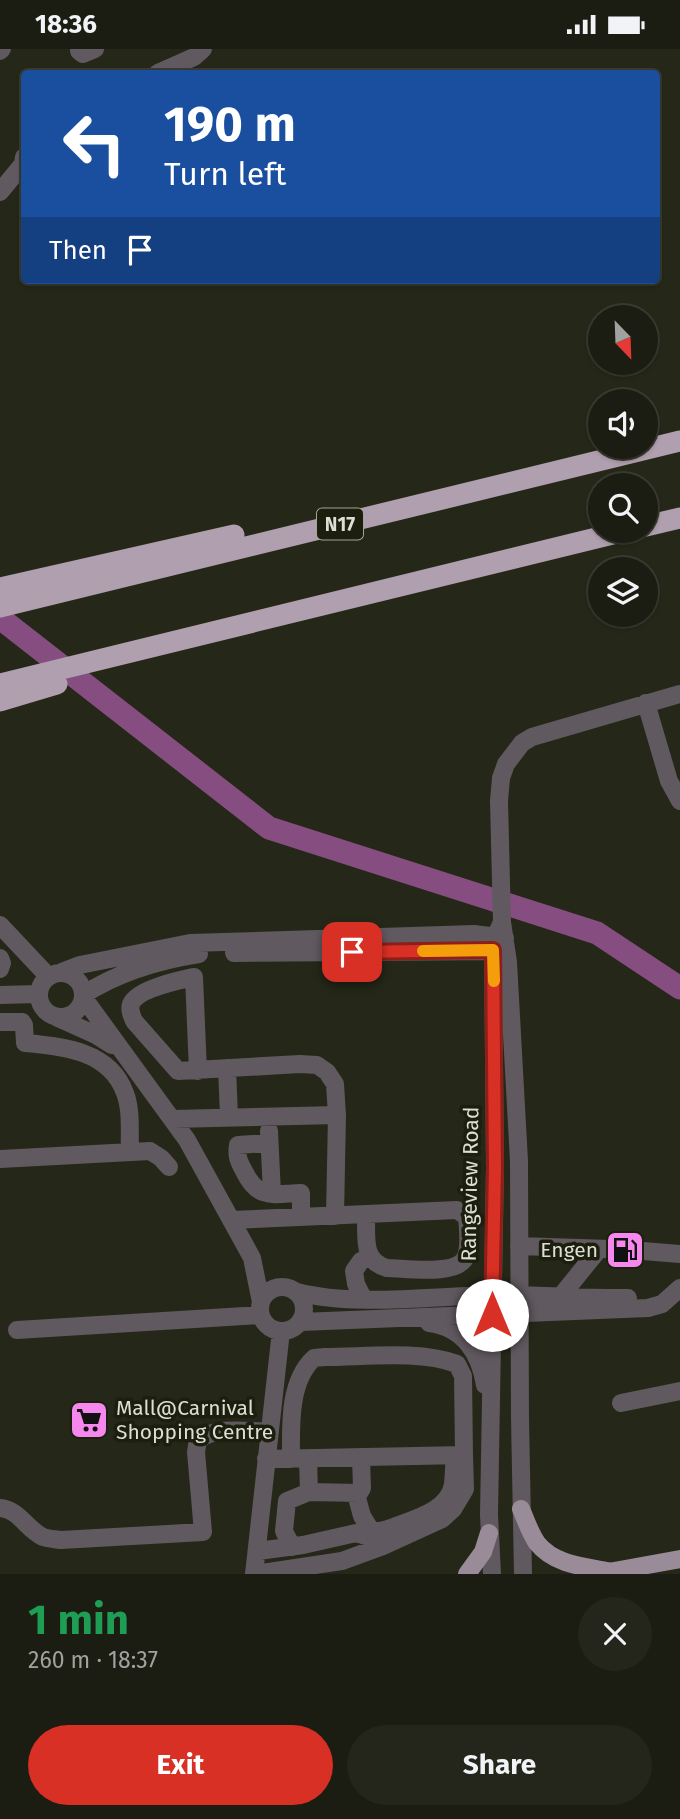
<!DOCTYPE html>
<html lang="en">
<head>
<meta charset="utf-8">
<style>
  body { margin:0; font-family:"Fira Sans",sans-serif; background:#25261b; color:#f1f3f6; height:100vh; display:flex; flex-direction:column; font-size:26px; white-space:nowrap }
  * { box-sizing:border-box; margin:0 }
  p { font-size:23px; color:#a0a29f }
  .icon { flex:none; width:38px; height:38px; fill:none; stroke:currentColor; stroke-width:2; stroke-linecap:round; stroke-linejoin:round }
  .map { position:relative; height:1525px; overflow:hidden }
  .panel { display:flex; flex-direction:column; background:#1c1d12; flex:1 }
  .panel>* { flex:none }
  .banner { position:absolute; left:21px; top:21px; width:639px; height:214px; border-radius:7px; box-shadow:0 2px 5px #0004,0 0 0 2px #3a3b32; background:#1a4fa0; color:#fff; overflow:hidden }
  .needle { width:46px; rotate:157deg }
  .tools { position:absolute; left:588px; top:256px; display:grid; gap:14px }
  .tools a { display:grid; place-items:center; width:70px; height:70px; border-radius:50%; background:#1c1d12; box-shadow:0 2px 5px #0004,0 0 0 2px #3a3b32; font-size:35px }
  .pin { position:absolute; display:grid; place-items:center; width:60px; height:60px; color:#fff; margin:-30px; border-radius:14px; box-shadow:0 4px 10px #0006 }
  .me { position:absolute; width:77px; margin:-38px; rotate:0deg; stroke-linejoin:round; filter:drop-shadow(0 0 5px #0008) }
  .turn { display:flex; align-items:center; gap:24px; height:147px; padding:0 28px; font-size:32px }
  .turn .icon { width:91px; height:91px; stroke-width:2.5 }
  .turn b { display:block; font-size:49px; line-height:60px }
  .then { display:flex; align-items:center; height:66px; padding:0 28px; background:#0003; gap:14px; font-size:26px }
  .round { display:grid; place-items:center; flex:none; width:74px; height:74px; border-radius:37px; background:#25261b }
  .overview { display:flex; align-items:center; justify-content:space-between; height:119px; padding:0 28px }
  h1 { font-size:42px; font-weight:700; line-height:52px; color:#1e9e55 }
  .button { display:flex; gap:14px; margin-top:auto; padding:14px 28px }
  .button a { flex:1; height:80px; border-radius:42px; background:#d93025; color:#fff; font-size:28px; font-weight:700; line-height:80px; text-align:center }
  .button a+a { background:#25261b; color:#f1f3f6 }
  .status { display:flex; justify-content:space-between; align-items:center; height:49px; padding:0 35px; background:#1c1d12; direction:ltr }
  .status svg { height:19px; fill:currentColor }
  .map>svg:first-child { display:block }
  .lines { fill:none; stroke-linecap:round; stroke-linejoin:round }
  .river { stroke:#864d81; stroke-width:23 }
  .minor-tunnel { stroke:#414334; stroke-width:18; stroke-dasharray:18 9; stroke-linecap:butt }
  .minor { stroke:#60595f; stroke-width:18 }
  .major { stroke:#998b97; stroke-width:18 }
  .highway { stroke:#b09fae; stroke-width:21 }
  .route-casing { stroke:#8d1f18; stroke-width:18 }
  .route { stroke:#d93025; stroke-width:12 }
  .slow { stroke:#f59e0b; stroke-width:12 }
  .labels { text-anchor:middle; stroke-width:7; stroke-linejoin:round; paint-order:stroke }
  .shield { fill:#1c1e0e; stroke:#a3a599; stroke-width:2 }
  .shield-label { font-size:19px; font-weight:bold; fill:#dddfd5 }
  .street-label { font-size:21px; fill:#dddfd5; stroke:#1c1e0e }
  .poi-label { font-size:21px; fill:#dddfd5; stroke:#1c1e0e; text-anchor:end }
</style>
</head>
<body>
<div class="status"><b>18:36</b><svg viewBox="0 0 49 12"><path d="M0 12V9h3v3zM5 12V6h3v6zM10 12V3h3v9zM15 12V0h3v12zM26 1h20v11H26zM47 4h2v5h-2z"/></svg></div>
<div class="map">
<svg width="680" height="1525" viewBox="0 0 680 1525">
  <rect width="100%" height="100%" fill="#252718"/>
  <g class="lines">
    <!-- river -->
    <path class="river" d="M0,569L269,779L597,884L680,939"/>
    <!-- minor-tunnel -->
    <path class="minor-tunnel" d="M609,1200L643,1202"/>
    <!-- minor -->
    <path class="minor" d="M0,2L2,0
      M79,2L83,5L95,0
      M158,24L194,8L203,0
      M0,143L23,115L24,108
      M646,654L669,732L680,752
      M0,876L48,927
      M234,904L504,902
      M0,909L2,914L0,920
      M62,923L80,916L190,894L474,885L505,889
      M39 946a22 22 0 1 1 44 0a22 22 0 1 1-44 0Z
      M0,946L38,945
      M83,946C117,924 160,911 199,905
      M83,948L187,1091L252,1209L261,1253
      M56,968L96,986L112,996
      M0,973H22L24,976L25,994C63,997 110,1002 125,1044C132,1062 129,1084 130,1103
      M227,1019L229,1067
      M198,1022L194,928C180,931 137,940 131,955C129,961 132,967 134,972L178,1022L300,1015L317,1016L327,1023L335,1035L337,1066L335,1167
      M173,1070L337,1066
      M269,1082L272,1145
      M269,1094L238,1096C236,1107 239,1113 244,1122C258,1151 272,1145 301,1144V1168
      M0,1110L150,1102L161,1109L169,1118
      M231,1171L457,1161L467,1168C468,1179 470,1197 466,1207C459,1228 405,1219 387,1219C361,1212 367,1187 366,1165
      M519,1197L609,1200
      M643,1202L680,1205
      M260 1260a22 22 0 1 1 44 0a22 22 0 1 1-44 0Z
      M297,1243C354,1258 434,1247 495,1246C539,1245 584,1250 628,1249
      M561,1247L599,1200
      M363,1249L356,1235L354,1222L361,1212L370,1208
      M301,1273L648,1259L662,1255L680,1239
      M429,1274C463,1278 480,1304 485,1336
      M17,1281L261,1266
      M621,1354L680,1342
      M291,1410C291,1378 288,1333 314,1309L325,1308C365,1308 419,1301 457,1315L463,1327L464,1406
      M308,1410L309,1443
      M356,1445L362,1467L370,1480L380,1482L388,1480C410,1471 449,1463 453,1435C454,1426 454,1416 455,1407
      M0,1459C20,1461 26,1480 43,1488C49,1490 55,1490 61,1491L203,1483L196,1403L198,1391C215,1377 247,1382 269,1383
      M292,1498L284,1482L287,1452L309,1443L359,1444L362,1439L361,1408
      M258,1502L303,1496L356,1484L378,1491
      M254,1525L281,1282
      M255,1525L342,1512L383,1497L442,1470L453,1460L465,1440L464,1406L266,1410
      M492,1525L489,1466L495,1119L493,901L495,888L502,873
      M523,1525L520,1369L519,1112L508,913L502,873L499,752L501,729L506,715L522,694L532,688L680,645"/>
    <!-- major -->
    <path class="major" d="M521,1460C526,1471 530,1484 537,1494C555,1517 588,1518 613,1523
      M603,1524L680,1510
      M467,1525L483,1503L489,1484"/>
    <!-- highway -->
    <path class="highway" d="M646,477L680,469
      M0,539L234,486
      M0,558L680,392
      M0,635L629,481
      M0,652L57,635"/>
  </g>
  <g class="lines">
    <defs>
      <path id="route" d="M352,903L493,901L495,1119L492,1266"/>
    </defs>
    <!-- route casing -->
    <use href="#route" class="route-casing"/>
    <!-- route -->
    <use href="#route" class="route"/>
    <!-- slow -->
    <path class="slow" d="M423,902L493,901L494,932"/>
  </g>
  <!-- icons -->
  <defs>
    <symbol id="fuel-square" viewBox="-11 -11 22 22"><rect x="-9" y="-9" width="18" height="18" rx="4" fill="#f688ed" stroke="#1c1e0e"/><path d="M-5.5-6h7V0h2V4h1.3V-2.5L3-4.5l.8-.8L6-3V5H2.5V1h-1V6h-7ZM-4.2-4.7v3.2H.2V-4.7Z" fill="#111"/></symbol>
    <symbol id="supermarket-square" viewBox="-11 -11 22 22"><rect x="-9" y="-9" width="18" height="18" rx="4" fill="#f688ed" stroke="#1c1e0e"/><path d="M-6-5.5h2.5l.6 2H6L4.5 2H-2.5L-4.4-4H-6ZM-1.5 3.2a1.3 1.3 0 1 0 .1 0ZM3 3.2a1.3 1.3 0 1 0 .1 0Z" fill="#111"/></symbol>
  </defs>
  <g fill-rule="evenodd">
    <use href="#fuel-square" x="603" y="1179" width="44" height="44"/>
    <use href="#supermarket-square" x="67" y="1349" width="44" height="44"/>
  </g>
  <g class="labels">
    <!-- shield labels -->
    <rect class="shield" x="317" y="459.5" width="46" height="31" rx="5"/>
    <g class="shield-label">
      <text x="340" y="482">N17</text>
    </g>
    <!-- street labels -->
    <g class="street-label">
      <text transform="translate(470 1135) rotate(-89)" y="7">Rangeview Road</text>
    </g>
    <!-- poi labels -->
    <g class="poi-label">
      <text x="598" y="1208">Engen</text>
      <text x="116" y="1366" text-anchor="start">Mall@Carnival<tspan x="116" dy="24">Shopping Centre</tspan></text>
    </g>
  </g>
</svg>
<div class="tools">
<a><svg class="needle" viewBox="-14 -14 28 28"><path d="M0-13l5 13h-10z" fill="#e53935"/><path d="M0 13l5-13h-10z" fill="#a0a29f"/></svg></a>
<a><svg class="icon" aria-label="sound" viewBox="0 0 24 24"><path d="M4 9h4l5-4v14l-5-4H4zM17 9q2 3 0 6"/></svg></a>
<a><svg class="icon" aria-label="search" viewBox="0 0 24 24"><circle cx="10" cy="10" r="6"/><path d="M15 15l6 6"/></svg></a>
<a><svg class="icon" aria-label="layers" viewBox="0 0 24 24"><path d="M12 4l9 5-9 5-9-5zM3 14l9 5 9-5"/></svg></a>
</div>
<div class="pin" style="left:352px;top:903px;background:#d93025"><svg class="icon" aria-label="arrive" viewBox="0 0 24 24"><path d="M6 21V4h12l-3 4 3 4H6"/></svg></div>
<svg class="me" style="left:492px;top:1266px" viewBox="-20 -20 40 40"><circle r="19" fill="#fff"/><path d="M0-13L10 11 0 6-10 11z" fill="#d93025"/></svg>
<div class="banner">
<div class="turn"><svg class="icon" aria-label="left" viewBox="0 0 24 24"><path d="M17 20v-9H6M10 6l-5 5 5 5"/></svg><div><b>190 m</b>Turn left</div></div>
<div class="then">Then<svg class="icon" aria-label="arrive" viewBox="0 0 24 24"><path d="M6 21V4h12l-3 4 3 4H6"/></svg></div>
</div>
</div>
<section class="panel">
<div class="overview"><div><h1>1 min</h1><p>260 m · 18:37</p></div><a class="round"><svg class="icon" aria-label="close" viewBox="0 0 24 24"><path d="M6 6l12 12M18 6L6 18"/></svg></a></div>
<div class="button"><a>Exit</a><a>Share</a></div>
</section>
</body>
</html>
